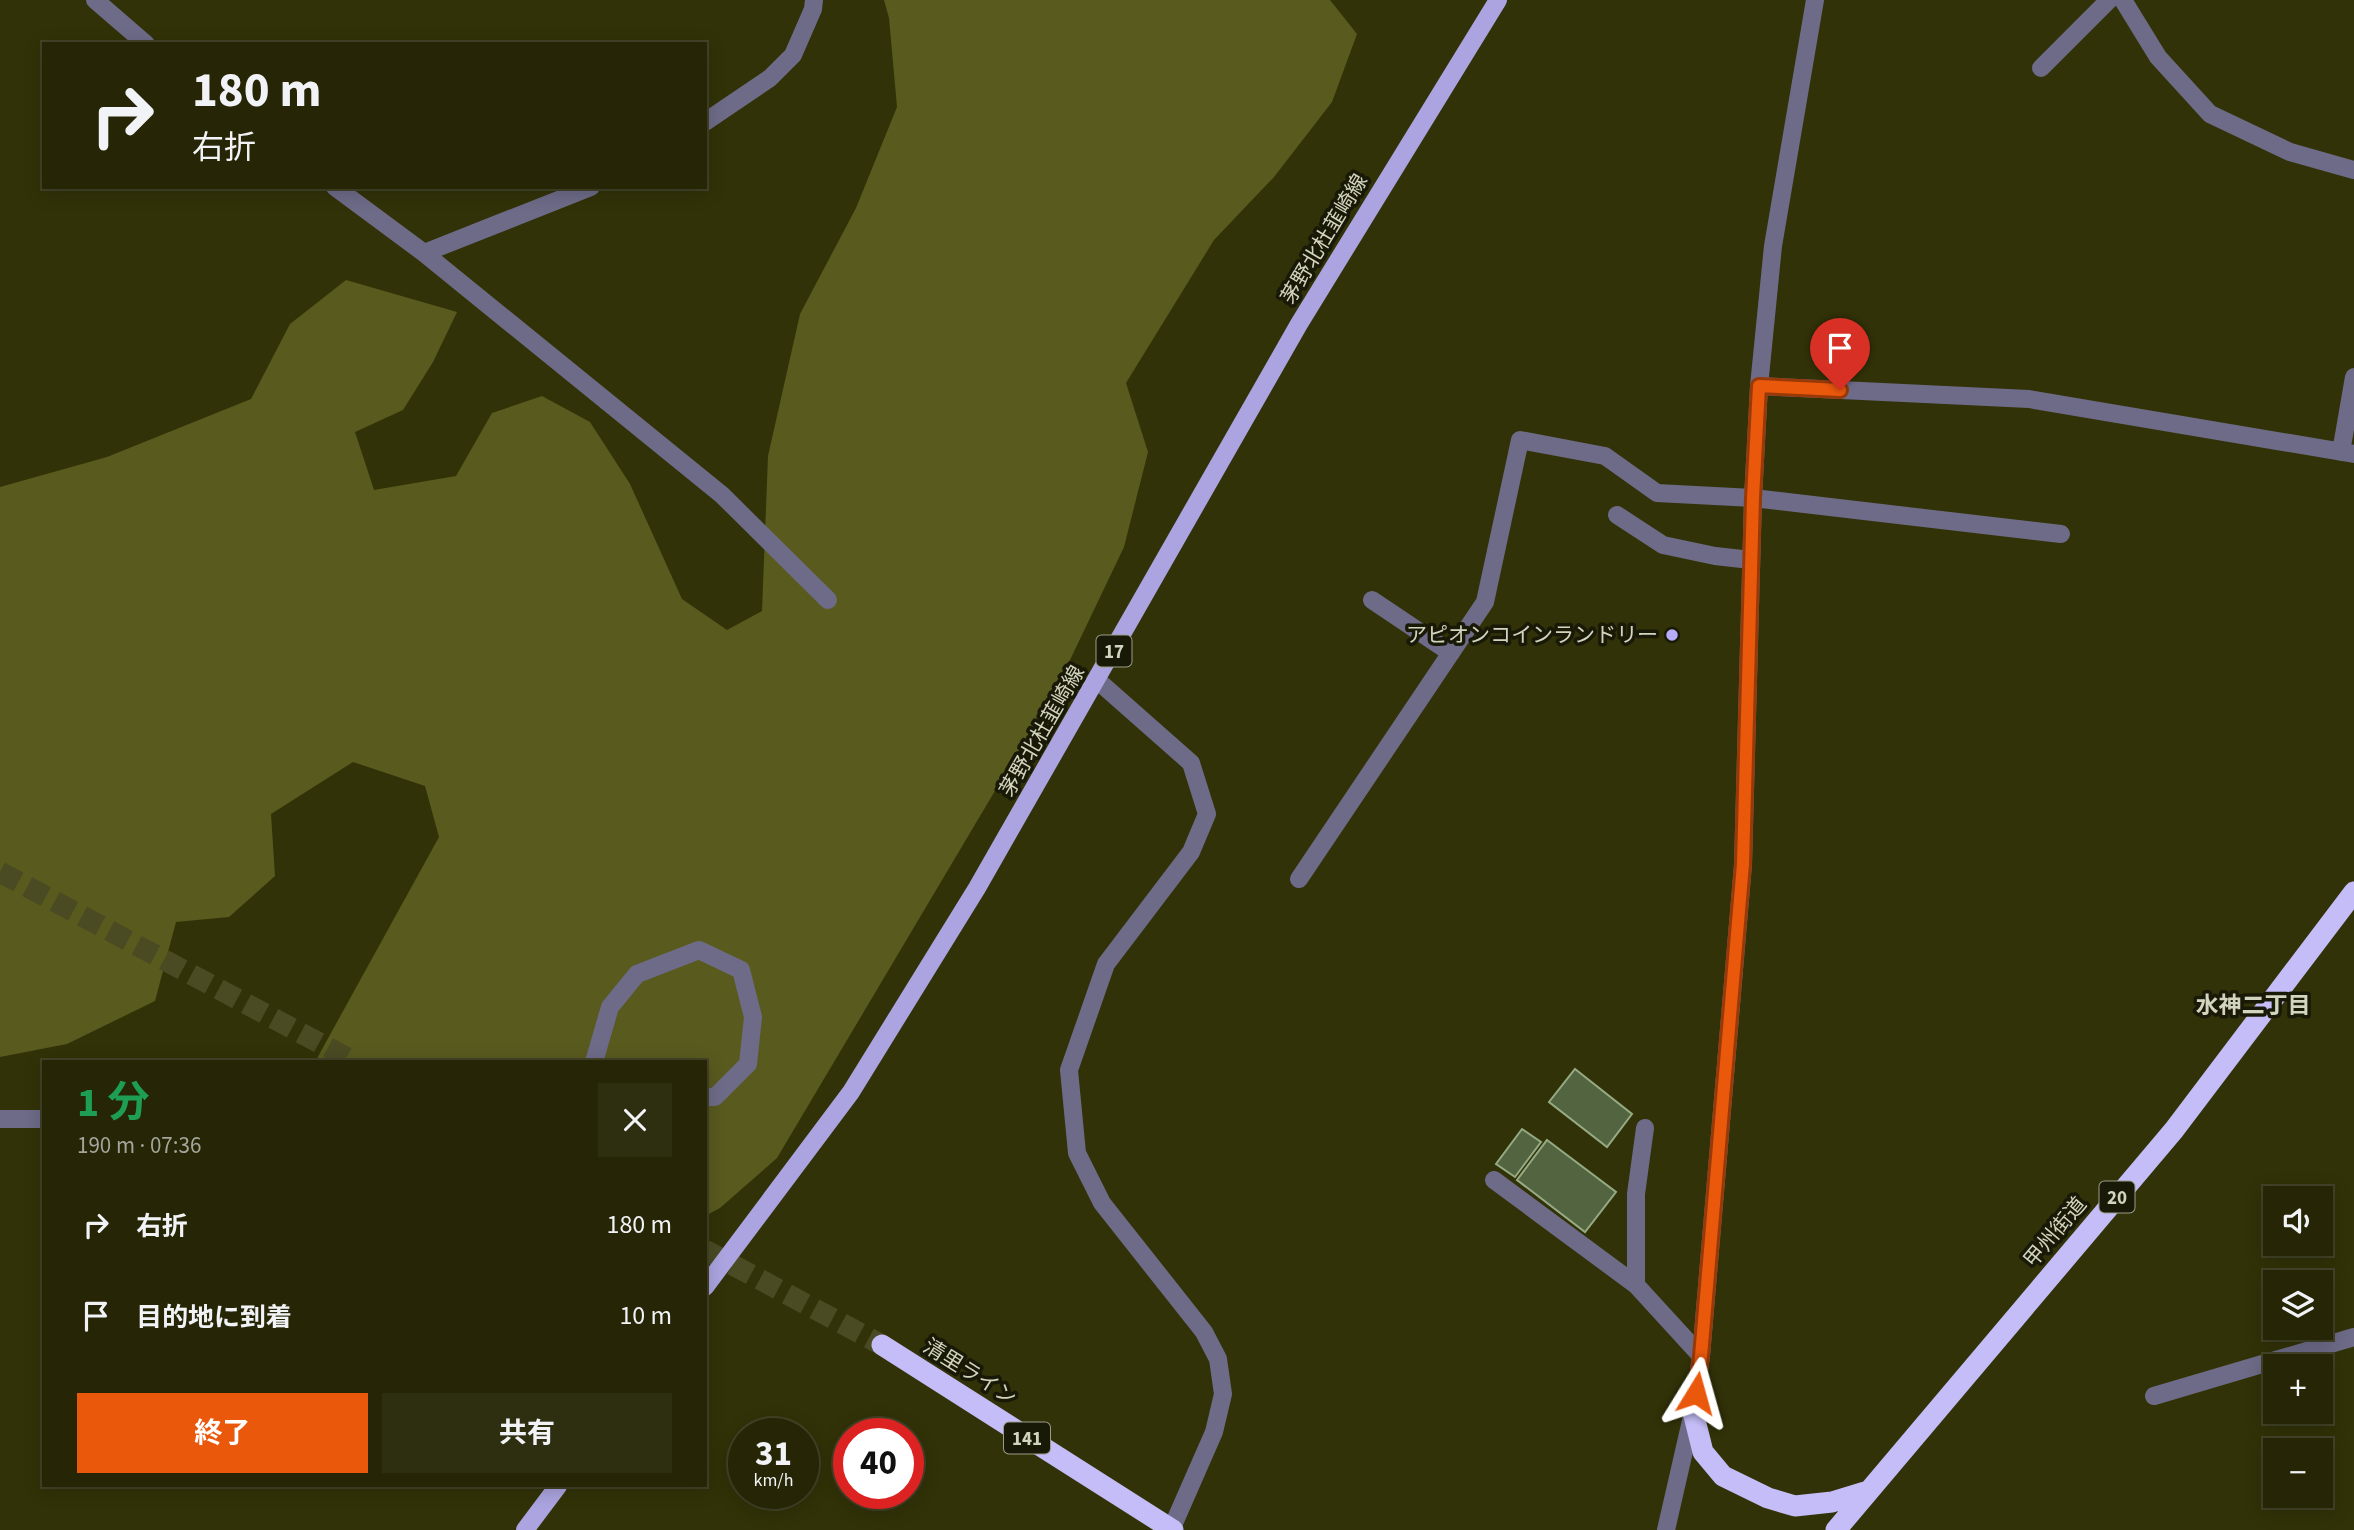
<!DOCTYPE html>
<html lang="ja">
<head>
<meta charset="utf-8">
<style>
  body { margin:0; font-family:"Source Sans 3","Noto Sans JP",sans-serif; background:#2e2e10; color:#f1f3f6; height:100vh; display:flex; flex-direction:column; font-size:26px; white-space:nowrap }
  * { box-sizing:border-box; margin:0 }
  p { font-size:23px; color:#a4a59b }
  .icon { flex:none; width:38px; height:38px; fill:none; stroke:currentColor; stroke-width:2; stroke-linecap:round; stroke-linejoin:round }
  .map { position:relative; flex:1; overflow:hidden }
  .panel { position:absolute; left:42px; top:1060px; width:665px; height:427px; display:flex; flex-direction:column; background:#262606; border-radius:0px; box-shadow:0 4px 18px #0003,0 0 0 2px #424328 }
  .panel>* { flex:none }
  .banner { position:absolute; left:42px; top:42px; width:665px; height:147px; border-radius:0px; box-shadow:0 4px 18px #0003,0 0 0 2px #424328; background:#262606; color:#f1f3f6; overflow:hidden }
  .tools { position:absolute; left:2263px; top:1186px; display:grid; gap:14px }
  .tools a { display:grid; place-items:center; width:70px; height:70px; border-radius:0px; background:#262606; box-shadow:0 4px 18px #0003,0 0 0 2px #424328; font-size:35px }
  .speed { position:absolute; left:728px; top:1418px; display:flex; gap:14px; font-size:35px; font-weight:700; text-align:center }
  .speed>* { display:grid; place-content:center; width:91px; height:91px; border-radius:50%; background:#262606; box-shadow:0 4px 18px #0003,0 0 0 2px #424328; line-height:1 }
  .speed small { font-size:18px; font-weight:400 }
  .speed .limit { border:10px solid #d22; background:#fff; color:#111 }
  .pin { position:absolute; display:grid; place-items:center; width:60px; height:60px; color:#fff; margin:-72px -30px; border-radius:50% 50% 50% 0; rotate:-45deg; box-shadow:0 0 7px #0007 }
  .pin .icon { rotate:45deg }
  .me { position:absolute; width:77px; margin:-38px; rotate:8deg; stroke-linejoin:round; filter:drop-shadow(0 0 5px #0008) }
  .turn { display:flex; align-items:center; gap:24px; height:147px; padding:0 35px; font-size:32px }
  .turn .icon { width:91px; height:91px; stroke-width:2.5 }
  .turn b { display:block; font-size:49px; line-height:60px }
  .round { display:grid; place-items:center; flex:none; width:74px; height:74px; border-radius:0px; background:#2e2e10 }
  .head { display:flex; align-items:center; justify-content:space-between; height:119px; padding:0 35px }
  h1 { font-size:42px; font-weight:700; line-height:52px; color:#1e9e55 }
  .action { display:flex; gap:14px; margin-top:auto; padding:14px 35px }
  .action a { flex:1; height:80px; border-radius:0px; background:#ea580c; color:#fff; font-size:28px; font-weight:700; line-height:80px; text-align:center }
  .action a+a { background:#2e2e10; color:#f1f3f6 }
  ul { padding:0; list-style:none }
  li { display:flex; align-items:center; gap:21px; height:91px; padding:0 35px }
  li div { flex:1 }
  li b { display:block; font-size:26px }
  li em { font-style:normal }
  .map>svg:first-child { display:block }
  .forest { fill:#595a1e }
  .building { fill:#526440; stroke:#96ab83; stroke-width:2 }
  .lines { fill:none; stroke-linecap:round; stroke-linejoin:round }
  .highway-tunnel { stroke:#4a4a23; stroke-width:21; stroke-dasharray:21 10; stroke-linecap:butt }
  .minor { stroke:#6e6b88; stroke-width:18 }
  .major { stroke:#aba4e0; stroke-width:18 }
  .highway { stroke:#c4bdf7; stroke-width:21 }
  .route-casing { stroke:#983908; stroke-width:18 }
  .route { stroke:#ea580c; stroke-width:12 }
  .poi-dot { fill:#b6acf8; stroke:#191908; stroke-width:2.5 }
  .labels { text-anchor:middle; stroke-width:7; stroke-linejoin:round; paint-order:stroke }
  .shield { fill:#191908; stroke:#9b9c87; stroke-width:2 }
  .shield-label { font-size:19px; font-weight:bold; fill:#d3d4be }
  .street-label { font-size:21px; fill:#d3d4be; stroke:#191908 }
  .poi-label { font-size:21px; fill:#d3d4be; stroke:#191908; text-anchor:end }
  .neighbourhood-label { font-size:23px; font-weight:bold; fill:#d3d4be; stroke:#191908 }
</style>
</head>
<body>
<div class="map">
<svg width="2354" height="1530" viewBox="0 0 2354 1530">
  <rect width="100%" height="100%" fill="#323208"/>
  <!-- forest -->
  <path class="forest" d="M884,0H1330L1357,34L1332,102L1274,177L1214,240L1126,383L1148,452L1124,547L1059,683L777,1158L720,1208L705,1216V1062H315L439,837L425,786L353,762L271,814L275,876L229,917L176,922L155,1001L67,1044L0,1057V487L107,457L251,399L290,324L346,280L457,312L433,362L403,410L355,432L374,490L456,476L492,413L542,396L590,422L630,484L682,599L727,630L762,611L768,456L800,314L856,208L897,107L889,18Z"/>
  <!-- building -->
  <path class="building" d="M1575,1069L1632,1114L1607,1147L1549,1102Z
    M1522,1129L1541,1142L1515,1177L1496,1164Z
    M1547,1140L1616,1192L1585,1232L1517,1180Z"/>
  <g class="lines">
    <!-- highway-tunnel -->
    <path class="highway-tunnel" d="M0,872L355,1062
      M705,1250L882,1345"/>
    <!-- minor -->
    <path class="minor" d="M95,0L146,44
      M2123,0L2158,57L2210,114L2290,152L2354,170
      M2041,68L2109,0
      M705,122L770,78L793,55L813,9L814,0
      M335,187L424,253L722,495L828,600
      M424,253L591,187
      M1759,386L2029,399L2354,454
      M2341,452L2354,377
      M1617,515L1663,545L1715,556L1751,560
      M1372,600L1451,653
      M1097,680L1191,763L1207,814L1191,852L1106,964L1069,1070L1077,1153L1102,1203L1204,1332L1218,1359L1223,1394L1214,1432L1171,1530
      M1299,879L1485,602L1520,440L1605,456L1657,493L1753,498L2061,534
      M594,1062L610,1007L637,974L699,950L741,970L753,1017L748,1064L715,1097H705
      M0,1119H44
      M1494,1180L1636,1285L1701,1356
      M1636,1285V1194L1645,1128
      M2154,1396L2354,1337
      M1666,1530L1693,1412L1701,1356L1743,865L1753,498L1759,386L1773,246L1815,0"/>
    <!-- major -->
    <path class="major" d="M705,1287L851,1092L977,888L1299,324L1498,0
      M525,1530L558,1486"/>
    <!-- highway -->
    <path class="highway" d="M882,1345L1173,1530
      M1693,1412L1703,1452L1723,1476L1768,1498L1795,1506L1832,1502L1868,1491
      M1836,1530L2174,1130L2354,892"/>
  </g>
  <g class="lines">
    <defs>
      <path id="route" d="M1696,1393L1701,1356L1743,864L1753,498L1759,386L1840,390"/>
    </defs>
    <!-- route casing -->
    <use href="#route" class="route-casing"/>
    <!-- route -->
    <use href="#route" class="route"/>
  </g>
  <!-- markers -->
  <circle class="poi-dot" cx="1672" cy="635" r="7"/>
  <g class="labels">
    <!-- shield labels -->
    <g class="shield">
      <rect x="1096.5" y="635.5" width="35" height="31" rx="5"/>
      <rect x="2099.5" y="1181.5" width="35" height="31" rx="5"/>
      <rect x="1004" y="1422.5" width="46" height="31" rx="5"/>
    </g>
    <g class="shield-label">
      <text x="1114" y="658">17</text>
      <text x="2117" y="1204">20</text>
      <text x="1027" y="1445">141</text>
    </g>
    <!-- street labels -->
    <g class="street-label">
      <text transform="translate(1324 239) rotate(-59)" y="7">茅野北杜韮崎線</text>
      <text transform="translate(1042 731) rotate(-60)" y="7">茅野北杜韮崎線</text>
      <text transform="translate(2055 1232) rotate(-50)" y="7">甲州街道</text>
      <text transform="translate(970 1372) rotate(32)" y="7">清里ライン</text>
    </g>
    <!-- poi labels -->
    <g class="poi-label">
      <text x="1658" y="642">アピオンコインランドリー</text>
    </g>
    <!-- neighbourhood labels -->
    <g class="neighbourhood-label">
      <text x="2253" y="1013">水神二丁目</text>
    </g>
  </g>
</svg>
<div class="tools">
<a><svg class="icon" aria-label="sound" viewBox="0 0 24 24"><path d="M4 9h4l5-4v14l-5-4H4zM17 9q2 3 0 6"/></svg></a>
<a><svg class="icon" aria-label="layers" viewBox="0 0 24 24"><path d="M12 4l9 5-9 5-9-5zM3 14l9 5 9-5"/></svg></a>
<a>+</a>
<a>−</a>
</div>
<div class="speed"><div>31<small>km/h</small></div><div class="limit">40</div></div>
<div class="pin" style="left:1840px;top:390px;background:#d93025"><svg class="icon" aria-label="arrive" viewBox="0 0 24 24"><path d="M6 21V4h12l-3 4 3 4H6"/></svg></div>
<svg class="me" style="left:1696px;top:1393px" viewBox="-20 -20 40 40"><path d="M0-17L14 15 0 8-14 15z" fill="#ea580c" stroke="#fff" stroke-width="4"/></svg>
<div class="banner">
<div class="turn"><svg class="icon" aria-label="right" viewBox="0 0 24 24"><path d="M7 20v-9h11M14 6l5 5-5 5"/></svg><div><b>180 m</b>右折</div></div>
</div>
<section class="panel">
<div class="head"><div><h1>1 分</h1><p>190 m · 07:36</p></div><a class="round"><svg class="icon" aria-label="close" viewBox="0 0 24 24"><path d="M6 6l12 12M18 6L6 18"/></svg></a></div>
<ul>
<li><svg class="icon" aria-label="right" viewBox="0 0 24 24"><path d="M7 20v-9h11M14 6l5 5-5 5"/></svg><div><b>右折</b></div><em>180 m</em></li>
<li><svg class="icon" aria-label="arrive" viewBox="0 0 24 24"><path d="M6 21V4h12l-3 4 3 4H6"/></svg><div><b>目的地に到着</b></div><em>10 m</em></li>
</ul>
<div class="action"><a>終了</a><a>共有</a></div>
</section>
</div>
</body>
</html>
